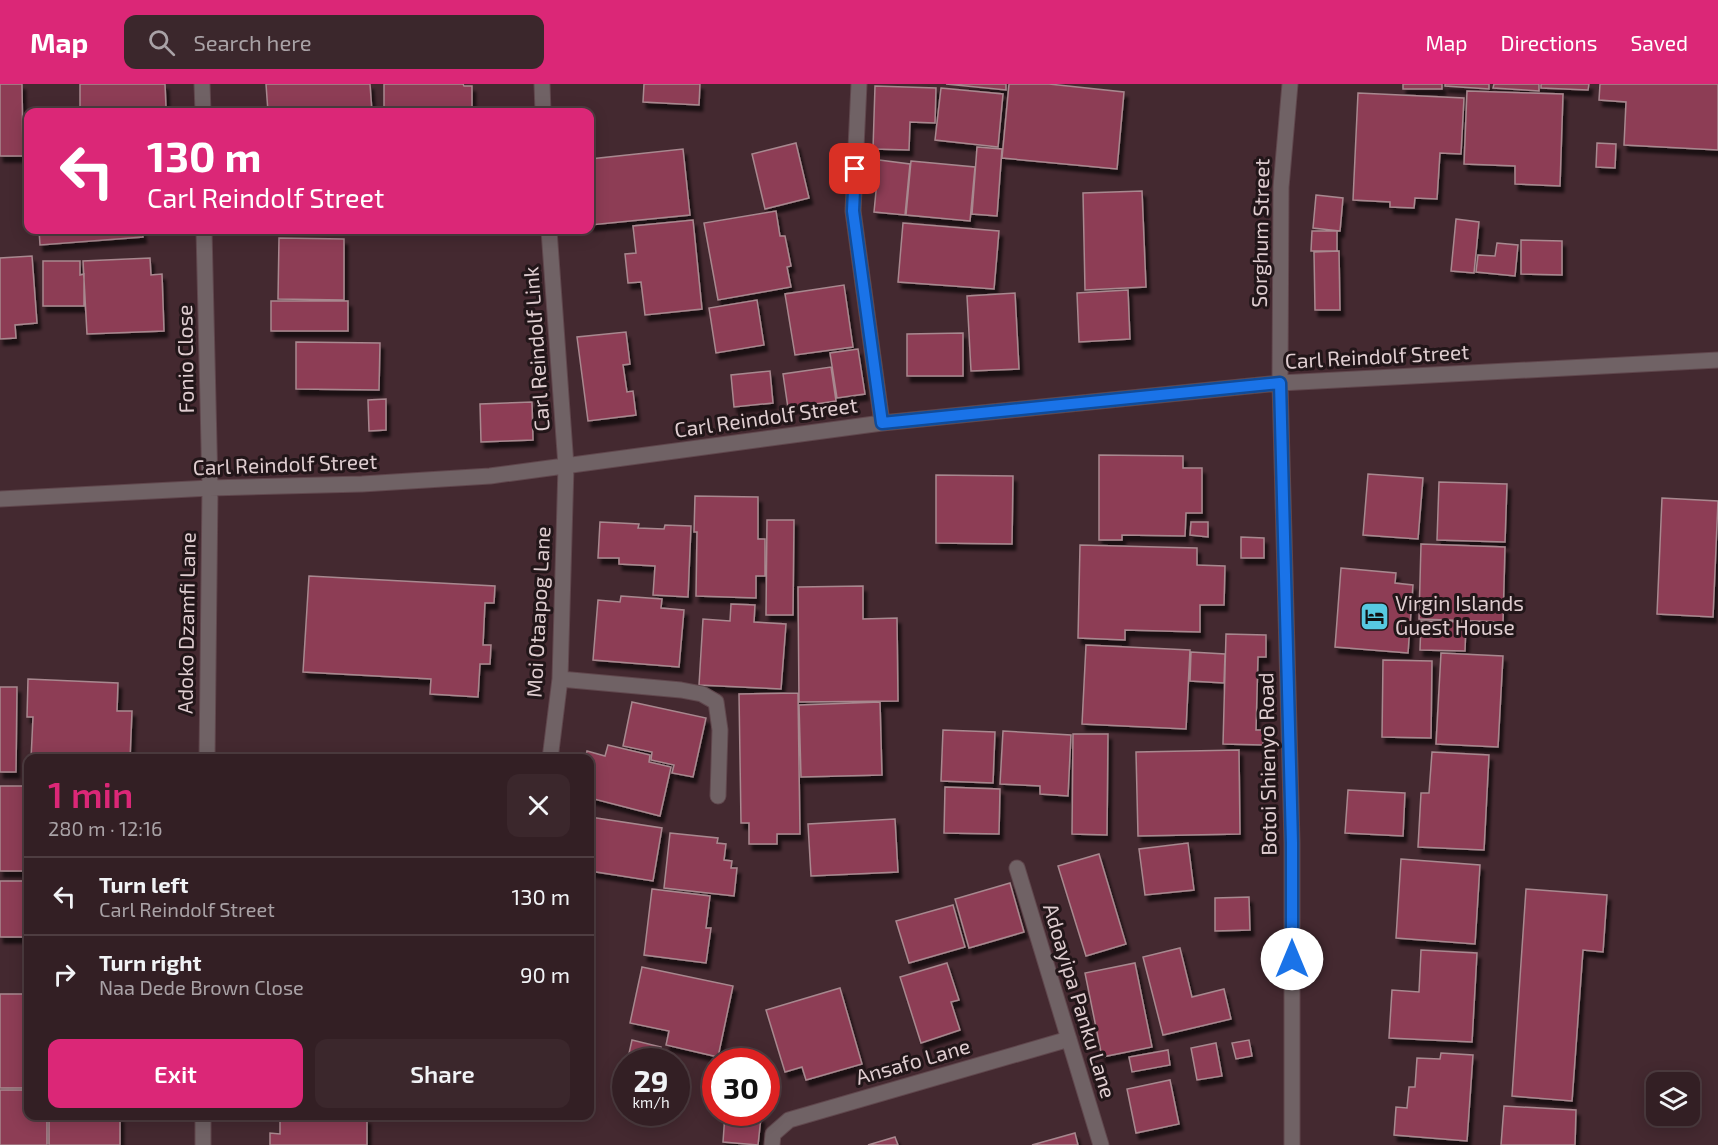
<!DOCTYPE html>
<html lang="en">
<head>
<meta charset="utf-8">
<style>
  body { margin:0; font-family:"Exo 2",sans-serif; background:#3b272c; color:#f1f3f6; height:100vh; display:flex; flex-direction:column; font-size:22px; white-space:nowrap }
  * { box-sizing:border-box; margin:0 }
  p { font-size:20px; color:#a9a2a6 }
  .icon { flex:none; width:33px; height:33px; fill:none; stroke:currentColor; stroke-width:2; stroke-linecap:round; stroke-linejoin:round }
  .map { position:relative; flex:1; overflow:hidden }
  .sheet { position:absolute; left:24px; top:670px; width:570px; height:366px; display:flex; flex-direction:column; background:#331f24; border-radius:12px; box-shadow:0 3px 15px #0003,0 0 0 2px #4e3d41 }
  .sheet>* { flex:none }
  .top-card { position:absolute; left:24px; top:24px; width:570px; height:126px; border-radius:12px; box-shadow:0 3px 15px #0003,0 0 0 2px #4e3d41; background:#db2777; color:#fff; overflow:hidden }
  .controls { position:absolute; left:1646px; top:988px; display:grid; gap:12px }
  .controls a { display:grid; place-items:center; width:54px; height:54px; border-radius:12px; background:#331f24; box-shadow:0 3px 15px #0003,0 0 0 2px #4e3d41; font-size:30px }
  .speed { position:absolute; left:612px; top:964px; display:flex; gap:12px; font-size:30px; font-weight:700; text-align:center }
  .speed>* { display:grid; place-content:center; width:78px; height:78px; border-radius:50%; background:#331f24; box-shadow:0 3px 15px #0003,0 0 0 2px #4e3d41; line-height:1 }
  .speed small { font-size:15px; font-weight:400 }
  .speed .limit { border:9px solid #d22; background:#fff; color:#111 }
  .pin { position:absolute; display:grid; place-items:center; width:51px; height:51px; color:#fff; margin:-26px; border-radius:12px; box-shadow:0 3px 9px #0006 }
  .me { position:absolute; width:66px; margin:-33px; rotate:0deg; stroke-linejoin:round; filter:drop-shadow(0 0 4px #0008) }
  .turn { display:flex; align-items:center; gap:21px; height:126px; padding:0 24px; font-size:27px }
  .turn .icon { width:78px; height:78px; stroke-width:2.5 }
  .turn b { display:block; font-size:42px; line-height:51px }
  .round { display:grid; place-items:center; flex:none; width:63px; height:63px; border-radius:12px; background:#3b272c }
  .headline { display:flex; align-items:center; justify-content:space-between; height:102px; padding:0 24px }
  h1 { font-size:36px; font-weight:600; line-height:45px; color:#db2777 }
  .action { display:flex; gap:12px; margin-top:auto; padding:12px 24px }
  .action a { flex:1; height:69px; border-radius:12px; background:#db2777; color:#fff; font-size:24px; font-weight:600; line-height:69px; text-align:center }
  .action a+a { background:#3b272c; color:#f1f3f6 }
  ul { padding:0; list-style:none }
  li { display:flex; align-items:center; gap:18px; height:78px; padding:0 24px; border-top:2px solid #4e3d41 }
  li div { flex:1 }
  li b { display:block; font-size:22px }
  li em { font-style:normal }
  header { display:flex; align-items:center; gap:36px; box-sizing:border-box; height:84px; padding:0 30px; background:#db2777; color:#fff }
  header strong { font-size:28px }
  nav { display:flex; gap:33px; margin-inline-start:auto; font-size:21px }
  .search { width:420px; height:54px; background:#3b272c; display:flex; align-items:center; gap:15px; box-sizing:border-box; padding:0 21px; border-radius:12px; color:#a9a2a6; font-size:22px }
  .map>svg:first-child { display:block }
  .building { fill:#8d3e55; stroke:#a8888f; stroke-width:1.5; filter:url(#shadow) }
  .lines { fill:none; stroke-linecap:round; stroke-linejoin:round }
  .minor-casing { stroke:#60474d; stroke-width:17 }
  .minor { stroke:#706265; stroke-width:15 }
  .route-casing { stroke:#114b97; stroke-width:15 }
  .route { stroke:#1a73e8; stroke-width:10 }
  .labels { text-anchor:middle; stroke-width:6; stroke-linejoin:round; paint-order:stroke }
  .street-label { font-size:21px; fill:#dfcdd0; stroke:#221619 }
  .poi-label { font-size:21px; fill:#dfcdd0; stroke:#221619; text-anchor:start }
</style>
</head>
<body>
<header>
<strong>Map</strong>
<div class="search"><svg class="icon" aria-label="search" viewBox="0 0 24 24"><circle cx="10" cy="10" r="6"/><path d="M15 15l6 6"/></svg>Search here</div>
<nav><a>Map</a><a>Directions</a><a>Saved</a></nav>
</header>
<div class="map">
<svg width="1718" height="1061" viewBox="0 0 1718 1061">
  <defs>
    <filter id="shadow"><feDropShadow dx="3.5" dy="6" stdDeviation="1.5" flood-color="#0009"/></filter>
  </defs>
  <rect width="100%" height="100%" fill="#442930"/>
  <!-- building -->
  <path class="building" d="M0,0H22L23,72H0Z
    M80,0H165L166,23L170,24V28H80Z
    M266,0H370L372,28H268Z
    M384,0H463L464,2H472V28H384Z
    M644,0H700L699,21L643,18Z
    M946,0H1006V6Z
    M1009,0H1049L1124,8L1117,85L1002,74Z
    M1403,0H1442V5H1403Z
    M1445,0H1489V5L1445,2Z
    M1494,0H1539V7L1493,4Z
    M1541,0H1589L1588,6L1541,4Z
    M1600,0H1718V66L1624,61L1626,18L1599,16Z
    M875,2L936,4L935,39L910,38L909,66L873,65Z
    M941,4L1003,10L998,63L935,56Z
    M1467,7L1563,10L1560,102L1515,100V82L1464,80Z
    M1358,9L1464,14L1461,70L1440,69L1437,115L1415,114L1414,124L1390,123V118L1353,116Z
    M796,59L809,114L765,125L752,70Z
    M1597,59L1616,60L1615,84L1596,83Z
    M977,63L1002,65L997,132L972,130Z
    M683,65L690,131L590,141V75Z
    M879,76L910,80L905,131L874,128Z
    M911,77L975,83L970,137L906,131Z
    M1142,107L1146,203L1085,206L1083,109Z
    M1316,111L1343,114L1340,147L1313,144Z
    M776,127L780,152H785L791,182L787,183L791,203L718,216L704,139Z
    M1456,135L1479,138L1474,189L1451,187Z
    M693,136L702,225L645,231L641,198L628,199L625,170L636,169L633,142Z
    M903,139L999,147L994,205L898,198Z
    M39,146H142L143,153L40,161Z
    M1312,147H1337V167H1311Z
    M279,154L344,155V216L278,215Z
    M1521,156L1562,157V191L1521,190Z
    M1497,159L1518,161L1515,192L1476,188L1478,171L1495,172Z
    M1339,167L1340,226H1315L1314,168Z
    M32,172L37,239L15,241L16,254L0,255V174Z
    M150,174L151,191L162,190L164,247L87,250L83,177Z
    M43,177H80V191L84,190V222H43Z
    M844,201L853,263L795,271L785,210Z
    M1128,206L1130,255L1079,258L1077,209Z
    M1015,209L1019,285L971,287L967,212Z
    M757,216L764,261L716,269L709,224Z
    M271,217H348V247H271Z
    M626,248L630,280L623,281L627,308L633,307L636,331L588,337L577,253Z
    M963,249V292H907V250Z
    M296,258L380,259L379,306L296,305Z
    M858,265L865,310L837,314L830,269Z
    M831,283L836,317L788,324L783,290Z
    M770,287L773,319L734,323L731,291Z
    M386,315V346L369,347L368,316Z
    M532,318L533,356L481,358L480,320Z
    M1099,371L1183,372V384H1202V429H1186L1185,452L1122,451V456H1099Z
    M1368,390L1423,394L1418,455L1363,451Z
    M936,391L1013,392L1012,460L936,459Z
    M1439,398L1507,400L1505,458L1437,456Z
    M695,412L758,413V455H765V492H756V514L696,512L697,448H694Z
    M1662,414L1718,417L1713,533L1657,530Z
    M767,436H794L793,531H766Z
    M600,438L639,440L638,444L664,445L665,441L691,442L688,513L653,511L655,482L619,480V474H598Z
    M1191,438H1208V453L1190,451Z
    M1241,453L1264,454V474H1241Z
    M1421,460L1505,463L1503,538L1419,535Z
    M1080,461L1197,464V481L1225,482L1224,521H1200V548L1125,546V556L1078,554Z
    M1341,484L1396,489L1395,499L1413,501L1408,569L1335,563Z
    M309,492L495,502L494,519H485L483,561H491L490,580H480L478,613L430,610L431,595L303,588Z
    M863,502V535L897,534L898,617L799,618L798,503Z
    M621,512L662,515L661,524L684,526L679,583L593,576L598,516L620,518Z
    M731,520L755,521L754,538L786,540L781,605L699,601L703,535L730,537Z
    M1421,537L1466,538L1465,567L1420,566Z
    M1226,550L1266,551V573H1258L1256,646H1264L1263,661L1223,660Z
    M1086,561L1190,566L1186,645L1082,640Z
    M1191,568L1225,570L1224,599L1190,597Z
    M1441,569L1503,572L1498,663L1436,660Z
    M1383,576L1432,577L1431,654L1382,653Z
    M28,595L118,599L117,627H132L130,675H31L33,633H27Z
    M0,603H17L16,688H0Z
    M798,609L800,750H777V760H749V739H741L739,610Z
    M632,618L706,634L693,693L672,689L674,681L651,676L652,668L623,662Z
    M880,618L882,691L801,693L799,621Z
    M943,646L995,648L993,699L941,697Z
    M1003,647L1071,651L1068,712L1040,710V702L1000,700Z
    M1073,650H1108L1107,751L1072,750Z
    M608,661L650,671L649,678L671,683L660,732L590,714V675H585L587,667L605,672Z
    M1239,666L1240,750L1138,752L1136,668Z
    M1432,668L1489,671L1484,766L1418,763L1421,709H1429Z
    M0,702H28V787H0Z
    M945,703L1000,705L999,750L944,749Z
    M1348,706L1405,709L1403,752L1345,749Z
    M590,733L662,744L653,797L590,787Z
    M895,735L898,788L811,792L808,740Z
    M670,749L718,754L717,759L726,760L724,776L732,777L731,784H737L734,812L664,804Z
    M1188,759L1194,806L1145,811L1139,765Z
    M1099,770L1126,860L1086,872L1058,782Z
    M1401,775L1480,781L1475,860L1396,854Z
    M0,797H28V853H0Z
    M1010,799L1024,848L969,864L955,815Z
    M652,805L710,812L706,844H711L706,879L644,871Z
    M1526,805L1607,811L1603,868L1583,866L1572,1017L1512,1012Z
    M1249,813L1250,846L1215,847V814Z
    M953,821L965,863L909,879L896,837Z
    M1180,864L1192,913L1224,905L1231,935L1163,951L1143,873Z
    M1421,866L1477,869L1472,958L1389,954L1392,906L1419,908Z
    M947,879L959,916L951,918L960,946L921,959L900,893Z
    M1135,879L1152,963L1102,973L1085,889Z
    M642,883L733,902L718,973L666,961L669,947L630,939Z
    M840,904L862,980L806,996L802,983L785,988L766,926Z
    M0,910H28V1004H0Z
    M632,956L661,963L657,978H642L628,974Z
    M1249,956L1252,972L1236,975L1232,959Z
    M1216,959L1222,992L1197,996L1191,964Z
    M1168,966L1170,981L1132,988L1129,973Z
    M1441,969L1473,971L1467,1057L1394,1051L1396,1023L1407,1024L1409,1003H1415L1417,974L1440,975Z
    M1170,996L1179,1040L1136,1049L1127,1005Z
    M0,1006H28V1032H47V1061H0Z
    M1504,1022L1576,1026L1575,1061H1501Z
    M725,1030L761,1033L758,1061L723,1058Z
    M49,1032H120V1061H49Z
    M284,1032H357V1035L367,1034V1061H270V1049L280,1050V1036H284Z
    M1075,1049L1078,1061H1032Z
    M895,1053L898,1061H868Z"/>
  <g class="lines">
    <defs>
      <path id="minor" d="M202,0L203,28
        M542,0L543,28
        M859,0L853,127L882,339
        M1290,0L1281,103L1280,299L1292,759V1061
        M204,146L210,404L207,675
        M549,146L566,382L560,595L550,675
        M0,415L210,404L362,400L490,392L882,339L1280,299L1718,276
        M560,595L681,606L702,610L716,618L720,646L718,712
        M1017,784L1101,1061
        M203,1061V1032
        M772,1061L773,1050L789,1036L1069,955"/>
    </defs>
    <!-- minor casing -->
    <use href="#minor" class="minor-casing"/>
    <!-- minor -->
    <use href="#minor" class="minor"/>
  </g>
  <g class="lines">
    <defs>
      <path id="route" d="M855,85L853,127L882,339L1280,299L1292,759V875"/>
    </defs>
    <!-- route casing -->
    <use href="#route" class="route-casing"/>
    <!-- route -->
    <use href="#route" class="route"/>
  </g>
  <!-- icons -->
  <defs>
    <symbol id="hotel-square" viewBox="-11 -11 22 22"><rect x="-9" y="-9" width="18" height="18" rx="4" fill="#57c9e1" stroke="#221619"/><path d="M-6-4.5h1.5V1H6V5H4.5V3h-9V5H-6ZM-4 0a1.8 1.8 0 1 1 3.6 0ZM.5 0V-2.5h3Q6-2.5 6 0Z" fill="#111"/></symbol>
  </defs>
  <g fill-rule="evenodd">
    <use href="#hotel-square" x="1358" y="516" width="33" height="33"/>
  </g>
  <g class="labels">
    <!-- street labels -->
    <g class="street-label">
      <text transform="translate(1261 149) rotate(-89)" y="7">Sorghum Street</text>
      <text transform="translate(537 265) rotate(-94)" y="7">Carl Reindolf Link</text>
      <text transform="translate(1377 273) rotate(-3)" y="7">Carl Reindolf Street</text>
      <text transform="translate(186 275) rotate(-91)" y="7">Fonio Close</text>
      <text transform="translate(766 334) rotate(-8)" y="7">Carl Reindolf Street</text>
      <text transform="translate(285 381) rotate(-2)" y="7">Carl Reindolf Street</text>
      <text transform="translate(539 528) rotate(-87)" y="7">Moi Otaapog Lane</text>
      <text transform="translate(187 539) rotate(-89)" y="7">Adoko Dzamfi Lane</text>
      <text transform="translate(1268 680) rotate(-91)" y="7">Botoi Shienyo Road</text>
      <text transform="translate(1079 917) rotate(73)" y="7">Adoayipa Panku Lane</text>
      <text transform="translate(913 978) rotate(-16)" y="7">Ansafo Lane</text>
    </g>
    <!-- poi labels -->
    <g class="poi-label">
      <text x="1395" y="527">Virgin Islands<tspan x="1395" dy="24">Guest House</tspan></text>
    </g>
  </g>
</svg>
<div class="controls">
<a><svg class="icon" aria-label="layers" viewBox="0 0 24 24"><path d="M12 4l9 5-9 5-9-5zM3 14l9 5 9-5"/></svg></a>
</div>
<div class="speed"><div>29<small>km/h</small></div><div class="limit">30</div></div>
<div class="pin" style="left:855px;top:85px;background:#d93025"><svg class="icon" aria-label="arrive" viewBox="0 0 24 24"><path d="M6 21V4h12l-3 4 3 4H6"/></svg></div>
<svg class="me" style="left:1292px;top:875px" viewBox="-20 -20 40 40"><circle r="19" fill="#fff"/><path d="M0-13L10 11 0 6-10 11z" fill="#1a73e8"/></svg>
<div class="top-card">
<div class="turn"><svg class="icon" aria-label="left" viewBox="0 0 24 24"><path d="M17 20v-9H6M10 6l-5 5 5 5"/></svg><div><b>130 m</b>Carl Reindolf Street</div></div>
</div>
<section class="sheet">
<div class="headline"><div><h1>1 min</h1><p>280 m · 12:16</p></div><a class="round"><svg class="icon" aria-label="close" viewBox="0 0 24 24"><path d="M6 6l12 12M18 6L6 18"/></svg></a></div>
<ul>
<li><svg class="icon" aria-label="left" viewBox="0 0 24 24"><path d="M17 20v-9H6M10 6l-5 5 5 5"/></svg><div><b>Turn left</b><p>Carl Reindolf Street</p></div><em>130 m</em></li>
<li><svg class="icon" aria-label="right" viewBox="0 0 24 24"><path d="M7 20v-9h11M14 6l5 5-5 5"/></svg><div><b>Turn right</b><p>Naa Dede Brown Close</p></div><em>90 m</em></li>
</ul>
<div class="action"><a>Exit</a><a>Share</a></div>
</section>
</div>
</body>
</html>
